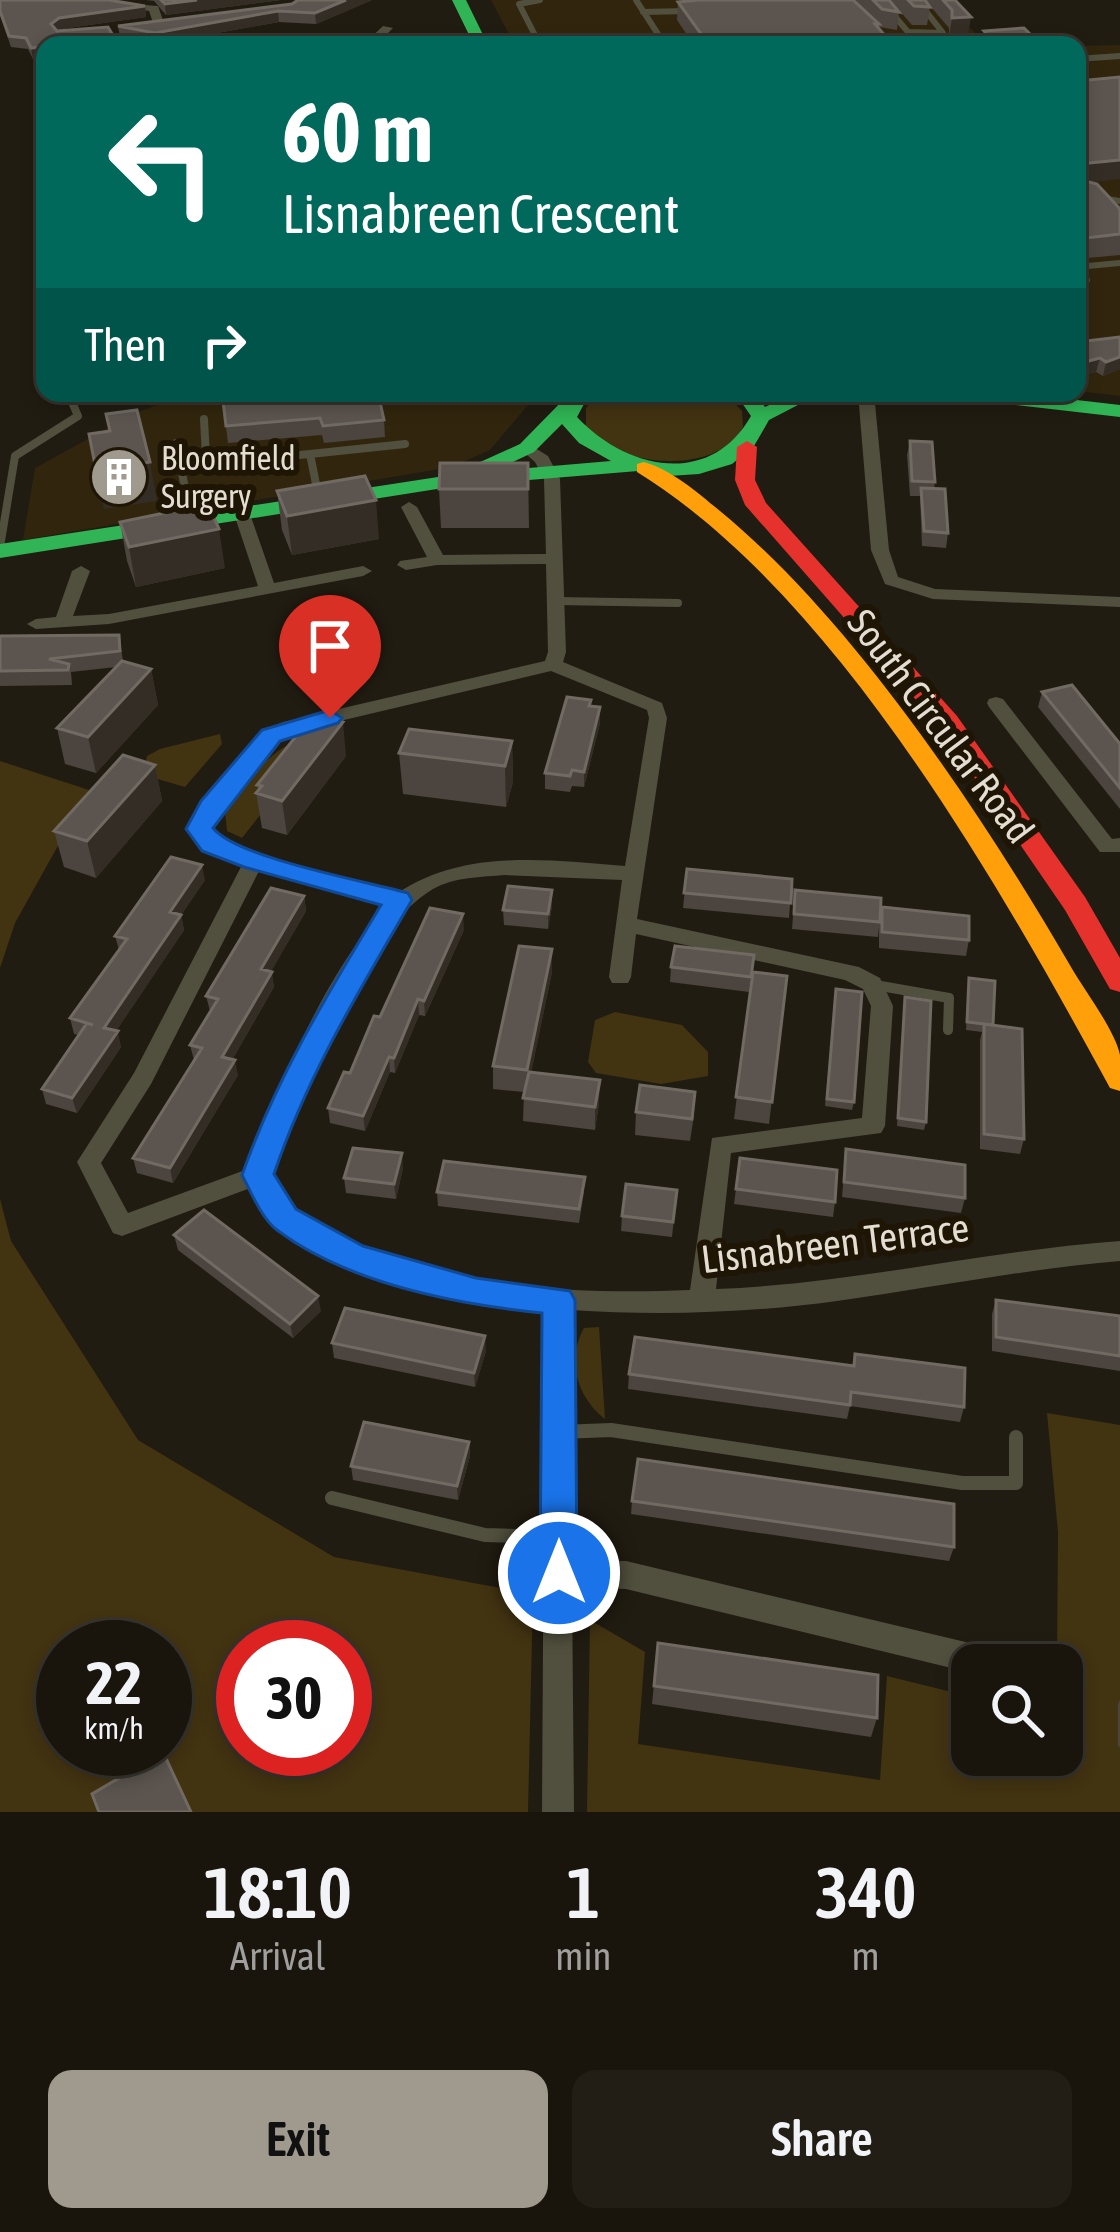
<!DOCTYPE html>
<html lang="en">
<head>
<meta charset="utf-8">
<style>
  body { margin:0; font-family:"Asap Condensed",sans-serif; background:#221e16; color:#f1f3f6; height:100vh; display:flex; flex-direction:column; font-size:45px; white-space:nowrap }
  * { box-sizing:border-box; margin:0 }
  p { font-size:39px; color:#9f9f9d }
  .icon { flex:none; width:66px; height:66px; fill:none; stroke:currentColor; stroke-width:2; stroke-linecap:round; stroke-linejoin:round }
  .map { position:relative; height:1812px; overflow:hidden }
  .side { display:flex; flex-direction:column; background:#19150d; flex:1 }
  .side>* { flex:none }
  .hud { position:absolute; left:36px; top:36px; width:1050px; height:366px; border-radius:24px; box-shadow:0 6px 18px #0003,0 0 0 3px #37342e; background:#00695c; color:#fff; overflow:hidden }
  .controls { position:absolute; left:951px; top:1644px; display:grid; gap:24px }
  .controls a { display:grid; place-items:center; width:132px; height:132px; border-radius:24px; background:#19150d; box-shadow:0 6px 18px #0003,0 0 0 3px #37342e; font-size:60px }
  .speed { position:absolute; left:36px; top:1620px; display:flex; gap:24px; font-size:60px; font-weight:700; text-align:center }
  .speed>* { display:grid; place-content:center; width:156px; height:156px; border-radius:50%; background:#19150d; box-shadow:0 6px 18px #0003,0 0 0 3px #37342e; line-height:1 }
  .speed small { font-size:30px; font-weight:400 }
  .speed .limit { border:18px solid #d22; background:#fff; color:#111 }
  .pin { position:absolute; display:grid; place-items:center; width:102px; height:102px; color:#fff; margin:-123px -51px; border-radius:50% 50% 50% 0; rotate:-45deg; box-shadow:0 0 12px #0007 }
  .pin .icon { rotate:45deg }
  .me { position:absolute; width:132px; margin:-66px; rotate:0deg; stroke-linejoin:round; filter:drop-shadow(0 0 9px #0008) }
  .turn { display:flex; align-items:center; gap:42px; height:252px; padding:0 48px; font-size:54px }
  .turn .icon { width:156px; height:156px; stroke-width:2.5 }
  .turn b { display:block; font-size:84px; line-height:102px }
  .then { display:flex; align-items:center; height:114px; padding:0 48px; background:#0003; gap:24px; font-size:45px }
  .eta { display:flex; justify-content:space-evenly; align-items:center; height:204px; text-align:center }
  .eta b { font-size:72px; font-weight:600; line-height:84px }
  .action { display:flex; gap:24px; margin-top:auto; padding:24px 48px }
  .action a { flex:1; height:138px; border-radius:24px; background:#a09a8e; color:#111; font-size:48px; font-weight:600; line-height:138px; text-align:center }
  .action a+a { background:#221e16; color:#f1f3f6 }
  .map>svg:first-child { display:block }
  .built { fill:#31260d }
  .green { fill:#423311; fill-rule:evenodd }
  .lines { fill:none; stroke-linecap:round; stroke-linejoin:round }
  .lane-far3 { stroke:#51503e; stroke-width:6 }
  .lane-far2 { stroke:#51503e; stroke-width:8 }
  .lane-far1 { stroke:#51503e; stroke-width:10 }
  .lane { stroke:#51503e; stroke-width:14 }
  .street { fill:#51503e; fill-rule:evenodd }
  .fast { fill:#30b455; fill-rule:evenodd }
  .slow { fill:#ff9f0a; fill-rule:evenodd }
  .jam { fill:#e5322d; fill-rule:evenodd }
  .wall { fill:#4b443f }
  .shaded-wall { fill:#332d26 }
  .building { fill:#5b544f; stroke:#706a63; stroke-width:3 }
  .route { fill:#1a73e8; stroke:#114b97; stroke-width:3 }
  .labels { text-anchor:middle; stroke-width:12; stroke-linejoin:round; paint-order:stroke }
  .far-poi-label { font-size:33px; fill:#e4ded2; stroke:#1e1504; text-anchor:start }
  .street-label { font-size:39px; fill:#e4ded2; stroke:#1e1504 }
</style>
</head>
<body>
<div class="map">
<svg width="1120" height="1812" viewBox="0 0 1120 1812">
  <rect width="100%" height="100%" fill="#211c11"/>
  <!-- built -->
  <path class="built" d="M491,0H943L984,42L1057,45H515Z
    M1120,45V396L1077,391V46Z
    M249,393H538L490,450L451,467L23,540L35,468L137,412L179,398Z"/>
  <!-- green -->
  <path class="green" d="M600,393H724L742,411L743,427C720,469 653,466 614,450C604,445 594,434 586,426V408Z
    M326,731L242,838L227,831L225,812C263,766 266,747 326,731Z
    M220,734L222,744L185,787L154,778L145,766L147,756L160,749Z
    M0,761L89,790L15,923L0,968Z
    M615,1012L682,1025L708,1052V1076L661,1084L596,1073L588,1062L595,1020Z
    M0,1199L11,1241L138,1440L334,1557L533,1594L528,1812H0ZM63,1647H165V1749H63ZM243,1647H345V1749H243Z
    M599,1327L605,1419C577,1397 566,1360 584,1328Z
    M1047,1413L1120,1425V1812H587L590,1620L645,1652L638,1744L880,1780L887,1676L972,1697V1755H1062V1665H1057L1058,1532Z"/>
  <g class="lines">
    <!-- lane-far3 -->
    <path class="lane-far3" d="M540,0L519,4L540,45
      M636,0L665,45
      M881,0L908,32L943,33L917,0
      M643,12L687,11
      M1077,59L1120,56
      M1077,194L1120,201
      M1077,267L1120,263
      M1077,281L1087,280"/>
    <!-- lane-far2 -->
    <path class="lane-far2" d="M204,419L206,457L222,462L310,454
      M176,443L191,518
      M319,499L310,454L405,444
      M0,547L15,456L78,416L72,402L48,393
      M556,601L678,603"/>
    <!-- lane-far1 -->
    <path class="lane-far1" d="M875,985L949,998L948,1030"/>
    <!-- lane -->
    <path class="lane" d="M560,1432L611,1430L962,1483H1016V1437
      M332,1498L485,1535L556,1537"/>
    <!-- street -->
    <path class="street" d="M77,0L158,6L165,26L155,28L149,11Z
      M383,26L393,28L376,45H363Z
      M858,393H874L889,550L898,577L935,589L1120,597V607L933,599L885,584L871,550Z
      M527,443L548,456L560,479L566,652L563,662L662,703L667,718L637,919L859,967L880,978L893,1006L885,1126L881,1133L731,1153L716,1289C852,1284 984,1251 1120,1241V1261C1025,1269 932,1288 837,1301C749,1313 659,1316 571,1310L572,1560L626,1561L999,1650L1009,1655L1014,1665H972V1673L626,1589L572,1587L574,1812H542L545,1309C461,1303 346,1280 278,1226C266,1217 260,1200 253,1187L122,1236L113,1233L77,1162L134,1073L242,865L208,848L189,829C206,798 249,734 283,722L545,661L548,652L546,564L437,565L406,570L397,565L400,561L427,557L401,507L409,502L417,507L443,555L546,554L544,479L535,462L519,448ZM551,671L647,710L649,718L625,866C549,860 465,848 398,893C336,877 260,871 210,827L219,810L278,739L289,733ZM259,871L387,905C323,978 282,1078 248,1169L128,1213L101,1163L151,1084ZM505,875L622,880L609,977L612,983H628L631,977L636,934L845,980L863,989L871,1006L862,1118L712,1138L690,1290C569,1295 396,1289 296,1212C284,1203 277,1188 270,1174C299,1094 359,933 433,889C454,877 482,877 505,875Z
      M242,509L250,514L274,583L363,566L372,571L363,576L109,624L36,629L27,624L36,619L56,617L72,571L81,566L90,571L73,616L109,614L258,586L234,514Z
      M996,697L1003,699L1112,839L1120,838V852H1100L989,707L987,703L989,699Z"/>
    <!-- fast -->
    <path class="fast" d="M452,0H466L488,45H474Z
      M570,393H590L577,417C627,470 710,488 751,416L735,393H755L765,407L795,393H821L769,420L754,446L732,464L699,474L669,476L638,471L456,486L0,558V544L464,473L467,468L520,444ZM562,424L579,443L611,461L494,471L534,452Z
      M954,393H1015L1120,405V417L964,399Z"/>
    <!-- slow -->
    <path class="slow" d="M644,462C672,470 698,493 720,511C854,621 984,817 1071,967C1084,990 1115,1030 1120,1055C1120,1066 1120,1080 1120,1091L1110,1088C1000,886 835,594 637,472V464Z"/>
    <!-- jam -->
    <path class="jam" d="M747,441L757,447L755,480L766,503L957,716L1085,897L1120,958V992L1110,989L1065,910L939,726L745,505L735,480L737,447Z"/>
  </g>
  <!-- wall -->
  <path class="wall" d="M0,0L145,6L146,17L61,29L33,59L28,49L11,47L0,15Z
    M146,0H281L166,15L154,1Z
    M298,0H372L316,24L279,22L156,44L120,37L118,26L292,4Z
    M699,0H889L899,12L897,30L879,27L893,45H694L677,20L678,2Z
    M890,0H925L930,7L927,25H912Z
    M925,0H955L968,35L949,37V28Z
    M984,31L997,45H982Z
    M1077,81L1091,182L1120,209V255L1077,259Z
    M1120,337V369L1103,376L1096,372L1077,377V342Z
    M222,393L384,420L385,437L324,443L322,435L228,443Z
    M910,441L935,482L934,489L948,533L946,548L922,546L920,496H910L907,455Z
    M528,463L529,528H441L439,489Z
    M277,491L379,539L292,555L282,530Z
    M120,522L225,568L136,587L127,561Z
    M119,635L123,661L151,669L158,705L96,773L65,764L57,728L116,667L71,672L72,685L0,686V636Z
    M1042,692L1120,744V809L1038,707Z
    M591,706L600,707V723L584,787L572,786L570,792L545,789V773Z
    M512,741L513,782L506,807L403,794L399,753Z
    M346,756L287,835L262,828L256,793L258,791L257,785Z
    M155,765L162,801L96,878L64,867L54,831Z
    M687,869L792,879L789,918L683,908Z
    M205,880L181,915L184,930L116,1031L121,1047L77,1113L46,1104L42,1089L79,1035L74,1034L70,1018L119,950L115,936Z
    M795,890L880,917L969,940L966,956L879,948V927L878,937L792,929Z
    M304,896L306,911L271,971L274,987L232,1060L238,1075L173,1183L137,1173L133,1158L194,1060L190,1045L210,1011L206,996Z
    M552,906L548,929L504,925L503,910Z
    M464,930L425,1016L419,1015L395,1073L390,1072L365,1131L330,1123L328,1108L350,1073L380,1017Z
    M754,955L749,992L670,982L671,967Z
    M552,972L531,1072L599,1103L595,1130L523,1121L524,1092L493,1089V1066Z
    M753,972L787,976L769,1124L734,1119Z
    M969,978L993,1025L1024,1139L1020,1154L980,1149V1040L982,1032L966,1030Z
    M836,989L854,1102L852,1110L825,1106Z
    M905,997L926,1122L924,1130L897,1126Z
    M636,1112L694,1115L690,1141L635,1135Z
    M846,1149L965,1198L961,1213L842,1197Z
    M740,1158L835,1202L833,1217L734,1204Z
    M403,1168L396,1199L346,1193L344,1178Z
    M677,1190L672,1237L621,1231L622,1216Z
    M437,1192H584L579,1223L438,1206Z
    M174,1235L321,1311L293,1338L178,1250Z
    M996,1300L1120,1316V1371L992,1351V1314Z
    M332,1343L486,1351L475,1387L334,1358Z
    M855,1354L964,1407L960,1422L850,1406L847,1419L628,1389L629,1374L852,1366Z
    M469,1442L470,1456L458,1500L353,1480L351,1466Z
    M632,1501L954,1547L949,1561L631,1514Z
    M658,1643L877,1718L871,1737L652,1704Z
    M1120,1700V1747L1118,1746V1704Z"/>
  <!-- shaded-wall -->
  <path class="shaded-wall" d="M197,0H281L166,15L165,4Z
    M346,0H372L316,24L315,13Z
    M145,6L146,17L61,29L53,35L51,24L59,18Z
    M278,11L279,22L156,44L155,33Z
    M971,17L968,35L949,37L952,18Z
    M114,37L115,45H53Z
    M45,46V58L33,59L31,48Z
    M1120,160V179L1077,184L1079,164Z
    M1120,357V369L1103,376L1106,362Z
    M1100,358L1096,372L1077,377V364Z
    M150,462L157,501L104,509L96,470Z
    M376,500L379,539L292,555L287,516Z
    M219,529L225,568L136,587L129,547Z
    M151,669L158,705L96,773L88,737Z
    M600,707V723L584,787V772Z
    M343,722L346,756L287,835L282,801Z
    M512,741L513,782L506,807L505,766Z
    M155,765L162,801L96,878L87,841Z
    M202,865L205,880L181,915L184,930L108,1043L104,1028L170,912Z
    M552,890V906L548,929V914Z
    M304,896L306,911L264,984L261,969Z
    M463,914L464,930L425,1016L424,1001Z
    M552,949V972L527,1093V1070Z
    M272,972L274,987L225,1072L222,1057Z
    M418,999L419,1015L395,1073L394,1058Z
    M118,1031L121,1047L77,1113L72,1098Z
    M389,1057L390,1072L365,1131L363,1116Z
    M235,1060L238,1075L173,1183L170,1168Z
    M600,1080L599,1103L595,1130V1107Z
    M402,1153L403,1168L396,1199L394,1184Z
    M318,1296L321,1311L293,1338L290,1324Z
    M485,1336L486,1351L475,1387L474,1373Z
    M469,1442L470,1456L458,1500L457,1486Z"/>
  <!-- building -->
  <path class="building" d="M0,0H109L145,6L59,18L51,24L57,31L108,27L114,37L31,48L26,38L9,36L0,11Z
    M161,0H197L165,4Z
    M298,0H346L315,13L278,11L155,33L118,26L292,4Z
    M699,0H853L879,24H875L893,45H709L678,2Z
    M873,0H889L899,12L882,9Z
    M908,0H925L930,7L914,6Z
    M943,0H955L971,17L952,18V10Z
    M1024,28L1041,45H997L984,31Z
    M419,41L422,45H391Z
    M1120,77V160L1079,164L1077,173V81Z
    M1077,179L1097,184L1120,209V234L1077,239Z
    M1120,337V357L1106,362L1100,358L1077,364V342Z
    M222,393H378L384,420L323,426L320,418L226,426Z
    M137,410L150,462L96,470L89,434L110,431L106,414Z
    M910,441L932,442L935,482L912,481Z
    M440,463H528V489H439Z
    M365,476L376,500L287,516L277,491Z
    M921,488L945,489L948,533L924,531Z
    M208,504L219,529L129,547L120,522Z
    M119,635L120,651L49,659L69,664L68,670L0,671V636Z
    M122,661L151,669L88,737L57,728Z
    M1072,685L1120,744V788L1042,692Z
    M567,697L591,700L589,706L600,707L584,772L572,770L570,776L545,773Z
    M320,715L343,722L282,801L256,793L262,786L257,785L309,720L314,722Z
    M409,729L512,741L505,766L399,753Z
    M123,755L155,765L87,841L54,831Z
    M171,857L202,865L170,912L181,915L104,1028L118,1031L72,1098L42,1089L87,1023L93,1025L70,1018L127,939L115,936Z
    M687,869L792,879L791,903L684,893Z
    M508,886L552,890L548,914L503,910Z
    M271,888L304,896L261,969L272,972L222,1057L235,1060L170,1168L133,1158L202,1048L190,1045L218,999L206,996Z
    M795,890L881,898L880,922L794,914Z
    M882,907L969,916V940L882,932Z
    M430,908L463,914L424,1001L418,999L394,1058L389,1057L363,1116L328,1108L344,1072L350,1073L374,1016L380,1017Z
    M519,946L552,949L527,1070L493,1066Z
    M675,946L754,955L751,977L671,967Z
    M753,972L787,976L772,1102L736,1097Z
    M969,978L995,981L993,1025L967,1022Z
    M836,989L862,992L854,1102L827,1099Z
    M905,997L931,1001L926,1122L898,1118Z
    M984,1024L1022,1029L1024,1139L984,1134Z
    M529,1072L600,1080L595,1107L523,1098Z
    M640,1085L695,1092L692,1119L636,1112Z
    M353,1148L402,1153L394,1184L344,1178Z
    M846,1149L965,1165V1198L844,1182Z
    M740,1158L837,1170L835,1202L736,1189Z
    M444,1161L585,1177L579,1209L437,1192Z
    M626,1184L677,1190L673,1222L622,1216Z
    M204,1210L318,1296L290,1324L174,1235Z
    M996,1300L1120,1316V1356L996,1337Z
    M345,1308L485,1336L474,1373L332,1343Z
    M635,1337L854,1366L855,1354L965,1368L964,1407L851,1392L850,1405L629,1374Z
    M364,1422L469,1442L457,1486L351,1466Z
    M638,1459L954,1504V1547L632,1501Z
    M658,1643L878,1675L877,1718L654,1686Z
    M163,1752L191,1812H99L92,1794Z"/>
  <!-- route -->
  <path class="route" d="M330,710L342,718L338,723L280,741L213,828C237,858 365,881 408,893L412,900C360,989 307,1076 274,1174L296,1209L363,1246L476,1278L570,1291L575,1300L577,1573L572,1586L559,1591L546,1586L540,1573L542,1313C454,1304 349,1284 277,1230C262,1219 251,1192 242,1175C276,1078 328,993 381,905L244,867L202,851L186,829L201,801L262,730Z"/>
  <!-- icons -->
  <defs>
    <symbol id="building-disc" viewBox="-11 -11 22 22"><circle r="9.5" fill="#a09a8e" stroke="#1e1504"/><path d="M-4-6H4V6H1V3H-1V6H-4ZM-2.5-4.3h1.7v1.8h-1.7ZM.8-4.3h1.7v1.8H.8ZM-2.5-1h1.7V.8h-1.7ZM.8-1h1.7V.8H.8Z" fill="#fff"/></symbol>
  </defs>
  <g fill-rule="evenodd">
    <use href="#building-disc" x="86" y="444" width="66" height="66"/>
  </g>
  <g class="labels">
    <!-- far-poi labels -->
    <g class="far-poi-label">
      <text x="161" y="470">Bloomfield<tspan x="161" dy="38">Surgery</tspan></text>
    </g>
    <!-- street labels -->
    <g class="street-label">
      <text transform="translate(941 726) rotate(53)" y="14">South Circular Road</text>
      <text transform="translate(835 1243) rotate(-7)" y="14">Lisnabreen Terrace</text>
    </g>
  </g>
</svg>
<div class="controls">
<a><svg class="icon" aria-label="search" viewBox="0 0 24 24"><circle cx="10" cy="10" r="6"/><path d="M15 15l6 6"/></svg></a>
</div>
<div class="speed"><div>22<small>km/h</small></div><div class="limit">30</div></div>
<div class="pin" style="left:330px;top:718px;background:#d93025"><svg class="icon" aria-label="arrive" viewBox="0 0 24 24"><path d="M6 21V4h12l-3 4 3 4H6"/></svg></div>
<svg class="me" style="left:559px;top:1573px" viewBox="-20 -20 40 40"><circle r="17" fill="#1a73e8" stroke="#fff" stroke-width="3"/><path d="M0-11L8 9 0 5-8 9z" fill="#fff"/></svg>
<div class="hud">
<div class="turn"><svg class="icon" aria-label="left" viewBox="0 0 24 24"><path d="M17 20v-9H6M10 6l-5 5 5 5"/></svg><div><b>60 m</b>Lisnabreen Crescent</div></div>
<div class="then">Then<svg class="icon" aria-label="right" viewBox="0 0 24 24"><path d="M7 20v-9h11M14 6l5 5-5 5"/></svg></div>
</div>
</div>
<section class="side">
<div class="eta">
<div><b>18:10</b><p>Arrival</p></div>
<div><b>1</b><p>min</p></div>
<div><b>340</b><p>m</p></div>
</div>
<div class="action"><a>Exit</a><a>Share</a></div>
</section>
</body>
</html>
